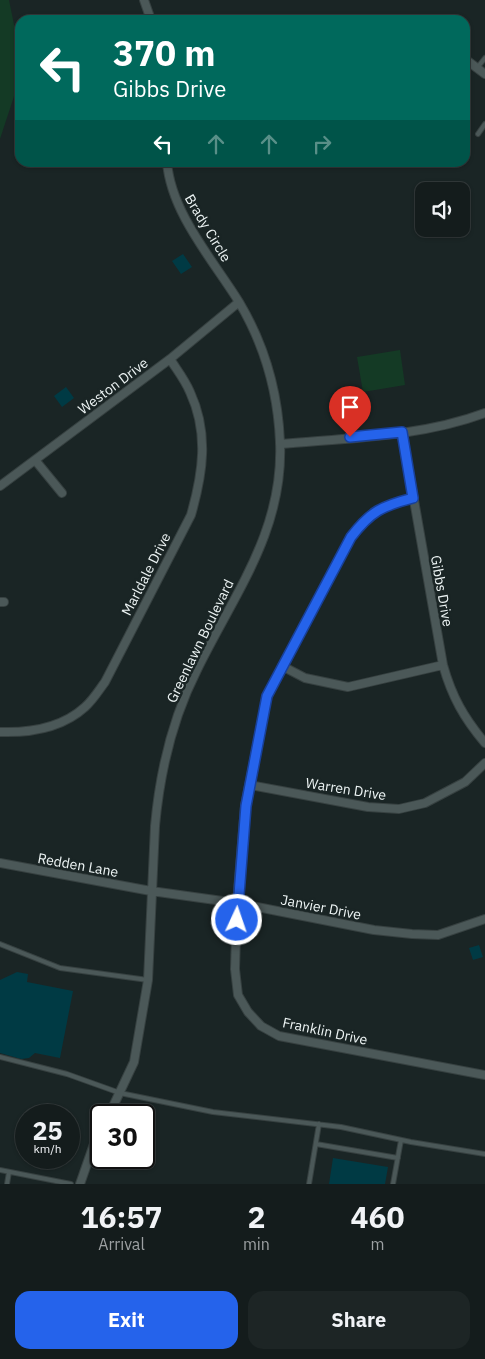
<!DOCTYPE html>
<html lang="en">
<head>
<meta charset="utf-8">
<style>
  body { margin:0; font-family:"IBM Plex Sans",sans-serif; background:#1d2525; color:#f1f3f6; height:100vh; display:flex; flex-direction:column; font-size:19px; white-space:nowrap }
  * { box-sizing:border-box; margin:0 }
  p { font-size:16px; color:#9da1a3 }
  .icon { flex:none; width:28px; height:28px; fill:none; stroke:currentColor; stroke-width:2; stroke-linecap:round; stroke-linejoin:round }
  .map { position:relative; height:1184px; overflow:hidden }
  .panel { display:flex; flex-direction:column; background:#141c1c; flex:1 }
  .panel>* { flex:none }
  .hud { position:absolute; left:15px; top:15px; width:455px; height:152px; border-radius:15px; box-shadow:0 1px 4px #0004,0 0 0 1px #333a3b; background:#00695c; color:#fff; overflow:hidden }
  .tools { position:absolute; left:415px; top:182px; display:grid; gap:10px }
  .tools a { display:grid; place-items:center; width:55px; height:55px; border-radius:10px; background:#141c1c; box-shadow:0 1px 4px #0004,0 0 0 1px #333a3b; font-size:25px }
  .speed { position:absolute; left:15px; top:1104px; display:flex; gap:10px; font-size:25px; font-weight:700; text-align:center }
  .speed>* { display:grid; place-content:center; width:65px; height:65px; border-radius:50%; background:#141c1c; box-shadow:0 1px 4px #0004,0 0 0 1px #333a3b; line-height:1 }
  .speed small { font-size:12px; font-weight:400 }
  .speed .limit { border:2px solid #111; border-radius:8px; background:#fff; color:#111 }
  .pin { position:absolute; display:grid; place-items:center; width:42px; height:42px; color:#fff; margin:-51px -21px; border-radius:50% 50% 50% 0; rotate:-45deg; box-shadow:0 0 5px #0007 }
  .pin .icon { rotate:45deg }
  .me { position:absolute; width:55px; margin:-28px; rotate:3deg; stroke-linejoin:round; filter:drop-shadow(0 0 4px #0008) }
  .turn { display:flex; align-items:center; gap:18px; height:105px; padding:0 15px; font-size:22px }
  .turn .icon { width:65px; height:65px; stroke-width:2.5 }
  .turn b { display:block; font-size:35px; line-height:42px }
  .lanes { display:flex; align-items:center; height:48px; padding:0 15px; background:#0003; justify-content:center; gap:25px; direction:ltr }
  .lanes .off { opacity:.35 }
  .eta { display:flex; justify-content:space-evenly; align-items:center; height:85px; text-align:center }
  .eta b { font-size:30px; font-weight:800; line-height:35px }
  .cta { display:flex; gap:10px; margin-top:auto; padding:10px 15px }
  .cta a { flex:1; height:58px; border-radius:15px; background:#2563eb; color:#fff; font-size:20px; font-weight:800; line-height:58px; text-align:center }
  .cta a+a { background:#1d2525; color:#f1f3f6 }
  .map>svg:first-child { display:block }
  .green { fill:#143a25 }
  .building { fill:#003a44 }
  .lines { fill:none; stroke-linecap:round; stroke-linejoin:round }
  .lane-casing { stroke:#374141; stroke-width:6 }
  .street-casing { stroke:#374141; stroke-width:10 }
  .lane { stroke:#4b5858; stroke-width:4 }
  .street { stroke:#4b5858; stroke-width:8 }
  .route-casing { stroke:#184099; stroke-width:12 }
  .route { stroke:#2563eb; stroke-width:9 }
  .labels { text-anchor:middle; stroke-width:5; stroke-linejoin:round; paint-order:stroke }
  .street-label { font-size:14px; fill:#eef5f5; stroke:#1a2525 }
</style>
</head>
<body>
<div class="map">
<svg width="485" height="1184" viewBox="0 0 485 1184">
  <rect width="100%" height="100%" fill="#1a2525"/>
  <!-- green -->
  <path class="green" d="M0,0H9L20,54V78L0,139Z
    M400,350L405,385L363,392L357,357Z"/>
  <!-- building -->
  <path class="building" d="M183,254L192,267L181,274L172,261Z
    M66,387L74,398L62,407L54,396Z
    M479,945L483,957L473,960L469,948Z
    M17,972L28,974L27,982L73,991L60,1058L35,1053L29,1058L21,1059L0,1053V980Z
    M333,1158L388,1167L385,1184H329Z"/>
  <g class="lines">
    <defs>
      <path id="lane" d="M477,68L485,58
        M478,134L485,124
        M0,944L60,968L148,980
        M0,1057L67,1074L120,1093L213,1112L341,1127L411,1142L485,1154
        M316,1144L398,1158
        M0,1170L71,1184
        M7,1184L9,1172
        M309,1184L319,1124
        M393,1184L401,1140"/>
      <path id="street" d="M144,0L151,20
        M465,59L485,74
        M402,432L443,665C452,697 464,718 485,743
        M280,444C348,438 421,437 485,413
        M35,460L62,493
        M0,486L170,359L239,302
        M413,498C382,506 371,510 351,537L267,696L245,806L237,903L235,969L238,995L248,1012L261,1026L279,1036L485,1075
        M0,602H4
        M282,666L305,678L348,687L443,665
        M0,732C30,733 62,728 85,707C93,700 99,690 105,682L191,515C203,473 209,433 190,392C185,380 177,370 170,359
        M250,785L368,807L399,809L425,803L465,782L485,763
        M0,863L151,891L237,903L374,930L412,934L438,935L485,919
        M109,1115L134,1062L148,980L155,826C160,771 172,719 197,670C234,594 284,531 280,442C278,393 264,344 239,302C213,260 171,213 167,162
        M80,1184L94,1144L101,1130"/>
    </defs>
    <!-- lane casing -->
    <use href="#lane" class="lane-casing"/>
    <!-- street casing -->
    <use href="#street" class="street-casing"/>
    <!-- lane -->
    <use href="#lane" class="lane"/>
    <!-- street -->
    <use href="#street" class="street"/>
  </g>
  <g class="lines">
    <defs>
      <path id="route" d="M237,920L246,806L267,696L351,537C371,511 382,506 413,498L402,432L350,437"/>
    </defs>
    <!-- route casing -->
    <use href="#route" class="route-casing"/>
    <!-- route -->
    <use href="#route" class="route"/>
  </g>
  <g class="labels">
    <!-- street labels -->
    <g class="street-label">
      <text transform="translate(208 228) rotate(59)" y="5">Brady Circle</text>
      <text transform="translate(113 386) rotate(-37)" y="5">Weston Drive</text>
      <text transform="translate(146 574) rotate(-63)" y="5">Marldale Drive</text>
      <text transform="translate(442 591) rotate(80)" y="5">Gibbs Drive</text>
      <text transform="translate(200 641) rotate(-64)" y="5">Greenlawn Boulevard</text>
      <text transform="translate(346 789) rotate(9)" y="5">Warren Drive</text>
      <text transform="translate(78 865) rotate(10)" y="5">Redden Lane</text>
      <text transform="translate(321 907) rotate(11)" y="5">Janvier Drive</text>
      <text transform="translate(325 1031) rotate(12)" y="5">Franklin Drive</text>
    </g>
  </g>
</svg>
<div class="tools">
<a><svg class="icon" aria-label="sound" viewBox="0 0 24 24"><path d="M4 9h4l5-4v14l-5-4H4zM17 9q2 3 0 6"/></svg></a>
</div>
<div class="speed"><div>25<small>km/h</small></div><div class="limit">30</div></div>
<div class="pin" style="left:350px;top:437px;background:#d93025"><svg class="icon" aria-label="arrive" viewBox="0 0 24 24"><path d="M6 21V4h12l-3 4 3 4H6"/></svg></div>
<svg class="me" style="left:237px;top:920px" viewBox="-20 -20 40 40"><circle r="17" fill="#2563eb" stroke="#fff" stroke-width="3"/><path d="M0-11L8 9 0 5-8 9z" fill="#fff"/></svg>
<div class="hud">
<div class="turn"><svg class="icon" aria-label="left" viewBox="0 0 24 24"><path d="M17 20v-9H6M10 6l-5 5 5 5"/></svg><div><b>370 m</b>Gibbs Drive</div></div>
<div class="lanes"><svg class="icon" aria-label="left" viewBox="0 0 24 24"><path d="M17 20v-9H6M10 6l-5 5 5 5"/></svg><svg class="icon off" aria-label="ahead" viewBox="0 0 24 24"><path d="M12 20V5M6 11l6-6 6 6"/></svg><svg class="icon off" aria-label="ahead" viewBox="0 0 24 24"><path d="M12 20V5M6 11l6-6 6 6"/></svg><svg class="icon off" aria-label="right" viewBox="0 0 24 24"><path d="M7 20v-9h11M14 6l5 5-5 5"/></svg></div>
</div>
</div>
<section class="panel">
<div class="eta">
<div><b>16:57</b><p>Arrival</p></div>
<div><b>2</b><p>min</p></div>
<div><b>460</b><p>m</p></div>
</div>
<div class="cta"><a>Exit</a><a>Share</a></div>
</section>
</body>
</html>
